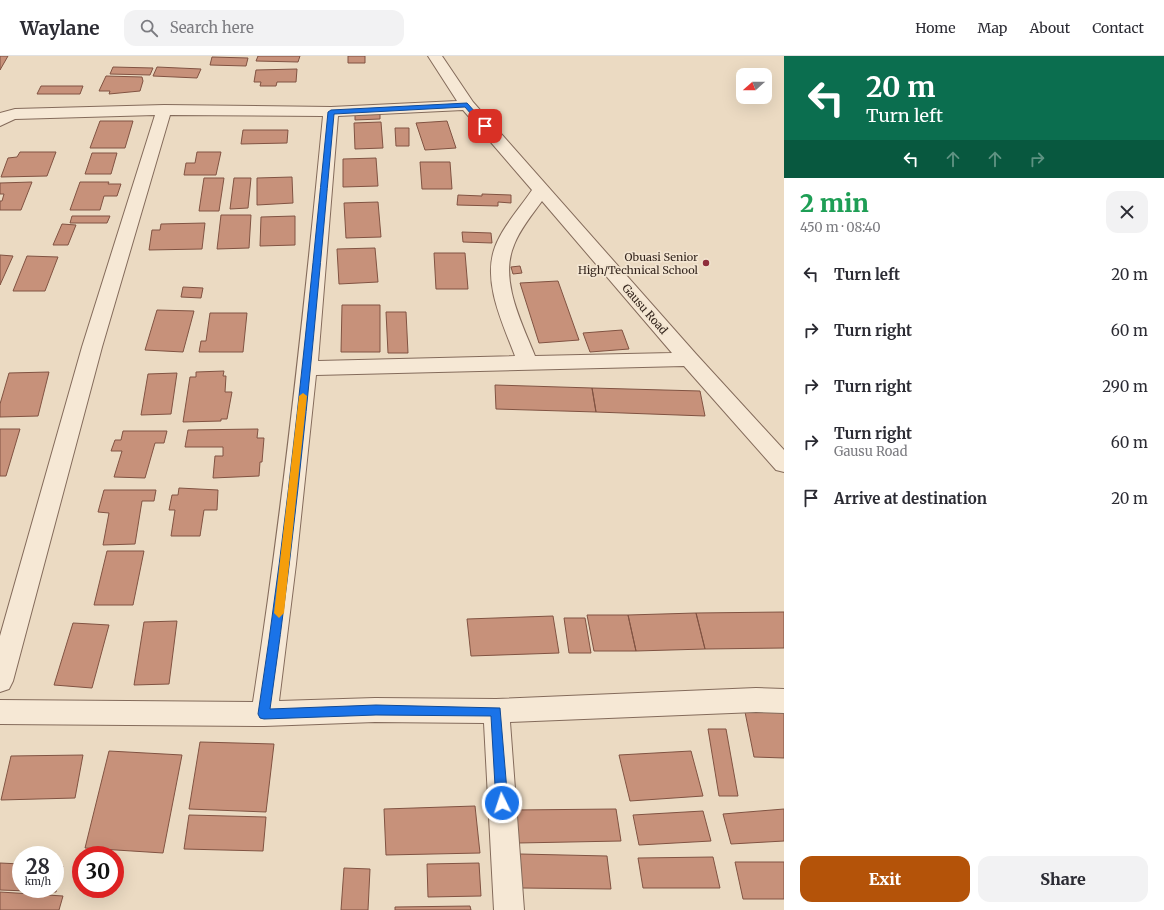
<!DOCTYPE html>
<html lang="en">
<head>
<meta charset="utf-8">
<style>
  body { margin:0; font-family:Merriweather,serif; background:#f2f2f3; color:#2b2b33; height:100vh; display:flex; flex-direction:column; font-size:15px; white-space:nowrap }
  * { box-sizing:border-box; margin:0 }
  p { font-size:13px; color:#7c7c81 }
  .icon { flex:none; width:22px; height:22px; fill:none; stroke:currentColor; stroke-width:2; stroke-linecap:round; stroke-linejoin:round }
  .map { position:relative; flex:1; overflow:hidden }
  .side { display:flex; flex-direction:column; background:#fff; width:380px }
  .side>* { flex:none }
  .banner { background:#0b6e4f; color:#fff; overflow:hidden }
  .needle { width:26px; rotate:249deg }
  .controls { position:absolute; left:736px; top:12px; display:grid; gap:8px }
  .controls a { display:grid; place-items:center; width:36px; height:36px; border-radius:8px; background:#fff; box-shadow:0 4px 16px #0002; font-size:20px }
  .speed { position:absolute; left:12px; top:790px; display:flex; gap:8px; font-size:20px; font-weight:700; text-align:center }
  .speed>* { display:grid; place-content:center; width:52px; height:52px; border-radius:50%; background:#fff; box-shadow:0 4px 16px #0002; line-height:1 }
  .speed small { font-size:10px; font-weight:400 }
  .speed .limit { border:6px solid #d22; background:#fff; color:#111 }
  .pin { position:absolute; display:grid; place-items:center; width:34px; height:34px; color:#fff; margin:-17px; border-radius:8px; box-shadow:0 2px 6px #0006 }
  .me { position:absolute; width:44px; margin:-22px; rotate:356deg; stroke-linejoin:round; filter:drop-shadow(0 0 3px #0008) }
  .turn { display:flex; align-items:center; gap:14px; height:84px; padding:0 16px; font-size:18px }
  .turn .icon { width:52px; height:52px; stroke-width:2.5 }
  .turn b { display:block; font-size:28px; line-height:34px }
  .lanes { display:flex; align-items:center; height:38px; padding:0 16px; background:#0003; justify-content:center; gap:20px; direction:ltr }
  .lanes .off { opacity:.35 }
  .round { display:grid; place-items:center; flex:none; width:42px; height:42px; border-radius:12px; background:#f2f2f3 }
  .headline { display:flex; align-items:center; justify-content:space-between; height:68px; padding:0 16px }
  h1 { font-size:24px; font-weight:800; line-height:30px; color:#1e9e55 }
  .button { display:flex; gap:8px; margin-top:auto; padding:8px 16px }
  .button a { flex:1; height:46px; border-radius:12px; background:#b45309; color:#fff; font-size:16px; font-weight:800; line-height:46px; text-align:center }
  .button a+a { background:#f2f2f3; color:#2b2b33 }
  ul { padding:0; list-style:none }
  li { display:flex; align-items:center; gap:12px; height:56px; padding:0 16px }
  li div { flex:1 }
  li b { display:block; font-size:15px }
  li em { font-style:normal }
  header { display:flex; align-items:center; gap:24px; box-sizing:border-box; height:56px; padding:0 20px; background:#fff; border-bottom:1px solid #e1e1e2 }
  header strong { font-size:19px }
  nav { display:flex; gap:22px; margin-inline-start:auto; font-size:14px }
  .search { width:280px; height:36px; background:#f2f2f3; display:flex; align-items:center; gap:10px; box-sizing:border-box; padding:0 14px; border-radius:12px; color:#7c7c81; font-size:15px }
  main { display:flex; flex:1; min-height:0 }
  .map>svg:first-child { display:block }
  .building { fill:#c7917a; stroke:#815342 }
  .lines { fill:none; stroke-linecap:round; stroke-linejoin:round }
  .minor-casing { stroke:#846b5b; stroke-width:2 }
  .minor { fill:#f6e8d5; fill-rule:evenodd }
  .route { fill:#1a73e8; stroke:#114b97 }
  .slow { fill:#f59e0b }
  .poi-dot { fill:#8f2e3b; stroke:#f3e5d1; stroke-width:1.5 }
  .labels { text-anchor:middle; stroke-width:3.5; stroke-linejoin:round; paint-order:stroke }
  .poi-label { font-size:11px; fill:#35261e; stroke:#f3e5d1; text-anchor:end }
  .street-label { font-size:11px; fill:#35261e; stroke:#f3e5d1 }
</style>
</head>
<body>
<header>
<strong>Waylane</strong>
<div class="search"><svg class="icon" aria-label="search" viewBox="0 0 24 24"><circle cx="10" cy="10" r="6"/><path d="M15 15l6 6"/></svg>Search here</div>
<nav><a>Home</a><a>Map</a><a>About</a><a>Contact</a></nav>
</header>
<main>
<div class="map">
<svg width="784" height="854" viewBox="0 0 784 854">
  <rect width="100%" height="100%" fill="#ebdac2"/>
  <!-- building -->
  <path class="building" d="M0,0H8L0,14Z
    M258,0H300L298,6L256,5Z
    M348,0H365V7H348Z
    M212,1L248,2L246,10L210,9Z
    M113,11L153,12L150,19L110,18Z
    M157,11L201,13L197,22L153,20Z
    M297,13L296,26H277L276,30H260L261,26H254L256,14Z
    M106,20L142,21L143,25L140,35L109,38L110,35H99Z
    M41,30H83L80,38H37Z
    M380,57V63L355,64V58Z
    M100,65H133L125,92H90Z
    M447,65L456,92L425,94L416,67Z
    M381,66L383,92L355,93L354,67Z
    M395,72H409V90H396Z
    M243,74H288L287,87L241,88Z
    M20,96H56L47,120L1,121L8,102L17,101Z
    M197,96H221L216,119H184L186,107H195Z
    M92,97H117L111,118H85Z
    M376,102L378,130L343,131V103Z
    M420,106H450L452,133H422Z
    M292,121L293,147L257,149V122Z
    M204,122H224L219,155H199Z
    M234,122H251L248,152L230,153Z
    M32,126L21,154H0V145H2L4,138H0V127Z
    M80,126H109L108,128H121L117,140H104L100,154H70Z
    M482,138L511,139V147L498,146V150L457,149L458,139L482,140Z
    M378,146L381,181L346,182L344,147Z
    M221,159H251L249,192L217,193Z
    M72,160H110L107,167H70Z
    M295,160V189L260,190L261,161Z
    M205,167L202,193L149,194L152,174H160L161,168Z
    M62,168L76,169L68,189H53Z
    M462,176L491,177L492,187L463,186Z
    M375,192L378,226L339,228L337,193Z
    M434,197H465L468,233H436Z
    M0,199L13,200L0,229Z
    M27,200L58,201L45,235H13Z
    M520,210L522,217L513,218L511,211Z
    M558,225L579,284L539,287L520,227Z
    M183,231L203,232L201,242L181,241Z
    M342,249H380V296H341Z
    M157,254L194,255L183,296L145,294Z
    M386,256H406L408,297H388Z
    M210,257H247L243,296H199L201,285H206Z
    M622,274L629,293L590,296L583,277Z
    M224,315L223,320H226L225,336H232L227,363H221V365L183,366L190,321H196V316Z
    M49,316L38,360L0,361V348L9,317Z
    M177,317L171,358L141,359L148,318Z
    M495,329L592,332L596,356L496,353Z
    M592,332L700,335L705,360L596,356Z
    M0,373H20L6,420H0Z
    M258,373L257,382H264L262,406H260L259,420L213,422L215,400H223V391H185L188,374Z
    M123,375H167L164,387H155L145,422L114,421L122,395H111L115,384H121Z
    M179,432L218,434L217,454H204L200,480H171L175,454H169L172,439H178Z
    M104,434H156L154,445H142L135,488L103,489L109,457L98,456Z
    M107,495H144L133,549H94Z
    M784,556V592L705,593L696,557Z
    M696,557L705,593L636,595L628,559Z
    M587,559H628L636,595H594Z
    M553,560L559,597L471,600L467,563Z
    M564,562H585L591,597H569Z
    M177,565L169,628L134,629L144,566Z
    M73,567L109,569L92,632L54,629Z
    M744,651L784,653V702L754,701Z
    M708,673H726L738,740H719Z
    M200,686L274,688L266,756L189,753Z
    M109,695L182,699L163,797L85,792Z
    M691,695L703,740L630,745L619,699Z
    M83,699L75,742L1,744L11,700Z
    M475,750L480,797L386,799L384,753Z
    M616,753L621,785L518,787L514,754Z
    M784,753V785L731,788L723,758Z
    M703,755L711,785L639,789L633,759Z
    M189,759L266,761L263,795L184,793Z
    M520,798L607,800L611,833L522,832Z
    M713,801L720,832H643L638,802Z
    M735,806H784V843H743Z
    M0,807L21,808V833H55V810H63L56,836L0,834Z
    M479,807L481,840L428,841L427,808Z
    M344,812L370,813L368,854H341Z
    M0,836L63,840L59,854H0Z
    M470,850L471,854H395V851Z"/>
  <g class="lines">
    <defs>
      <path id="minor" d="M428,0H442L473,46L696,298L784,394V416L776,414L684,310L316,319L296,508L279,645L375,642L496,643L756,632L784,633V657L756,656L510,666L524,854H494L484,667L375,666L264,670L0,668V644L253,646C283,451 304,257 323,60L170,59L102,291L13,625L9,633L0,636V580L82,291L155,59L15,63L0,70V57L15,53L164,49L331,51L457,45ZM463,54L532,134C520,152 503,170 495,191C482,226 503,268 515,300L318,305L338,60ZM542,145L672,297L535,300C522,267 499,224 514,189C520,173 532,159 542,145Z"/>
    </defs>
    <!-- minor casing -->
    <use href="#minor" class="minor-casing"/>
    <!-- minor -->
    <use href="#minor" class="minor"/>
  </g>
  <!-- route -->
  <path class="route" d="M467,47L487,69V72H483L465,51L334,58C316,256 299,455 270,653L376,649L500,652L508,747L506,751L502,753L498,751L496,747L491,660L376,659L264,663L260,662L258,658C289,458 308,257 328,56L331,54Z"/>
  <!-- slow -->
  <path class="slow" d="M303,337L307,340L284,557L279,562L274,557L299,340Z"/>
  <!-- markers -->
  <circle class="poi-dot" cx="706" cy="207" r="4"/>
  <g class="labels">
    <!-- poi labels -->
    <g class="poi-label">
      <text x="698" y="205">Obuasi Senior<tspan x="698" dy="13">High/Technical School</tspan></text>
    </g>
    <!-- street labels -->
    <g class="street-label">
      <text transform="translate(645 253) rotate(49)" y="4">Gausu Road</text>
    </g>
  </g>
</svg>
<div class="controls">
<a><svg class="needle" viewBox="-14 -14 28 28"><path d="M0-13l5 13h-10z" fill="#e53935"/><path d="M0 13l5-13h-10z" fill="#7c7c81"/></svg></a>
</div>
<div class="speed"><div>28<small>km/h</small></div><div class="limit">30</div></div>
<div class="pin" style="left:485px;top:70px;background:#d93025"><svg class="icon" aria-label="arrive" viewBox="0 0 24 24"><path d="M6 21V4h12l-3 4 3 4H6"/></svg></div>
<svg class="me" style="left:502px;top:747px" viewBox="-20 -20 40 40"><circle r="17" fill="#1a73e8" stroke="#fff" stroke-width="3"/><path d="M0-11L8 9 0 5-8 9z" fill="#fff"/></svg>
</div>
<section class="side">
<div class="banner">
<div class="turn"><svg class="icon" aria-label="left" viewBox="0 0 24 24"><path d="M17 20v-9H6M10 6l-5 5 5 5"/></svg><div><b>20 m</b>Turn left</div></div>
<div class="lanes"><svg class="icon" aria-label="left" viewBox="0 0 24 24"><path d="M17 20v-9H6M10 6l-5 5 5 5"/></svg><svg class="icon off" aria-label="ahead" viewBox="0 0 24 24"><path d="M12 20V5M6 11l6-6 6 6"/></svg><svg class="icon off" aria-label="ahead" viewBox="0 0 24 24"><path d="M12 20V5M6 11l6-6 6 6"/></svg><svg class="icon off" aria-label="right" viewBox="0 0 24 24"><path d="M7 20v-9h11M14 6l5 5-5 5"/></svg></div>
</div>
<div class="headline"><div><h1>2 min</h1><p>450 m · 08:40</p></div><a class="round"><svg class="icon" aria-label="close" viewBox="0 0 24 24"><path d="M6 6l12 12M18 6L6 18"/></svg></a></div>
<ul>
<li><svg class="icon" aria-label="left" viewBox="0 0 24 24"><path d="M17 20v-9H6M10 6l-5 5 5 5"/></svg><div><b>Turn left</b></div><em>20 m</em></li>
<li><svg class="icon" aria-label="right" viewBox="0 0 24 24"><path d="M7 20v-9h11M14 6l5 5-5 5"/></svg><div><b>Turn right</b></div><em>60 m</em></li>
<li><svg class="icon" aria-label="right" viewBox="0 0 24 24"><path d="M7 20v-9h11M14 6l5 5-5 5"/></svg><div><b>Turn right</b></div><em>290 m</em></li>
<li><svg class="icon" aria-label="right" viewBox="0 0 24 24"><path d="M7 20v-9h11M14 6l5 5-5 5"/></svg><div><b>Turn right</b><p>Gausu Road</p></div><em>60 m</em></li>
<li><svg class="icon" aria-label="arrive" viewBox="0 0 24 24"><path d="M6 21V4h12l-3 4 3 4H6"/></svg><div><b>Arrive at destination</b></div><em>20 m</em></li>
</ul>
<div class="button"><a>Exit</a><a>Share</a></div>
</section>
</main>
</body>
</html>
